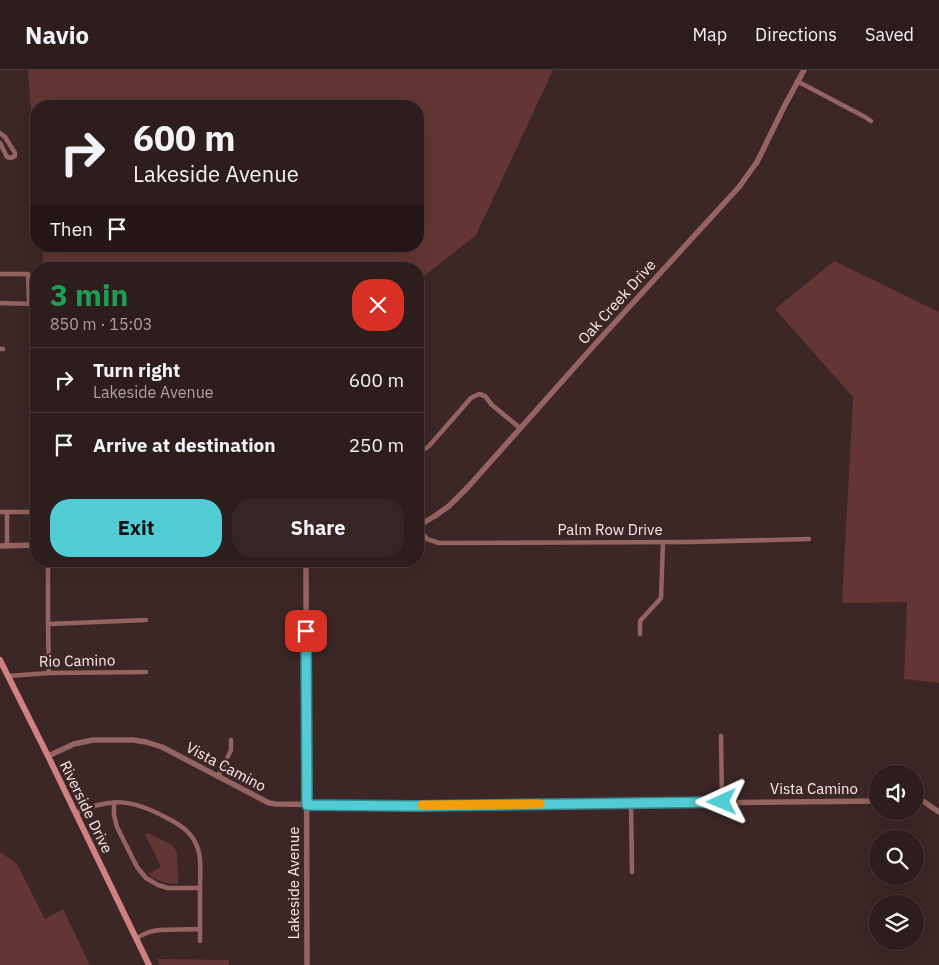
<!DOCTYPE html>
<html lang="en">
<head>
<meta charset="utf-8">
<style>
  body { margin:0; font-family:"IBM Plex Sans",sans-serif; background:#352625; color:#f1f3f6; height:100vh; display:flex; flex-direction:column; font-size:19px; white-space:nowrap }
  * { box-sizing:border-box; margin:0 }
  p { font-size:16px; color:#a7a2a3 }
  .icon { flex:none; width:28px; height:28px; fill:none; stroke:currentColor; stroke-width:2; stroke-linecap:round; stroke-linejoin:round }
  .map { position:relative; flex:1; overflow:hidden }
  .sheet { position:absolute; left:30px; top:192px; width:394px; height:305px; display:flex; flex-direction:column; background:#2d1d1c; border-radius:20px; box-shadow:0 5px 20px #0002,0 0 0 1px #483b3b }
  .sheet>* { flex:none }
  .hud { position:absolute; left:30px; top:30px; width:394px; height:152px; border-radius:20px; box-shadow:0 5px 20px #0002,0 0 0 1px #483b3b; background:#2d1d1c; color:#f1f3f6; overflow:hidden }
  .fabs { position:absolute; left:869px; top:695px; display:grid; gap:10px }
  .fabs a { display:grid; place-items:center; width:55px; height:55px; border-radius:50%; background:#2d1d1c; box-shadow:0 5px 20px #0002,0 0 0 1px #483b3b; font-size:25px }
  .pin { position:absolute; display:grid; place-items:center; width:42px; height:42px; color:#fff; margin:-21px; border-radius:10px; box-shadow:0 2px 8px #0006 }
  .me { position:absolute; width:55px; margin:-28px; rotate:269deg; stroke-linejoin:round; filter:drop-shadow(0 0 4px #0008) }
  .turn { display:flex; align-items:center; gap:18px; height:105px; padding:0 20px; font-size:22px }
  .turn .icon { width:65px; height:65px; stroke-width:2.5 }
  .turn b { display:block; font-size:35px; line-height:42px }
  .then { display:flex; align-items:center; height:48px; padding:0 20px; background:#0003; gap:10px; font-size:19px }
  .round { display:grid; place-items:center; flex:none; width:52px; height:52px; border-radius:20px; background:#352625 }
  .headline { display:flex; align-items:center; justify-content:space-between; height:85px; padding:0 20px }
  h1 { font-size:30px; font-weight:700; line-height:38px; color:#1e9e55 }
  .action { display:flex; gap:10px; margin-top:auto; padding:10px 20px }
  .action a { flex:1; height:58px; border-radius:20px; background:#51ccd4; color:#111; font-size:20px; font-weight:700; line-height:58px; text-align:center }
  .action a+a { background:#352625; color:#f1f3f6 }
  ul { padding:0; list-style:none }
  li { display:flex; align-items:center; gap:15px; height:65px; padding:0 20px; border-top:1px solid #483b3b }
  li div { flex:1 }
  li b { display:block; font-size:19px }
  li em { font-style:normal }
  header { display:flex; align-items:center; gap:30px; box-sizing:border-box; height:70px; padding:0 25px; background:#2d1d1c; border-bottom:1px solid #483b3b }
  header strong { font-size:24px }
  nav { display:flex; gap:28px; margin-inline-start:auto; font-size:18px }
  .map>svg:first-child { display:block }
  .green { fill:#633534 }
  .lines { fill:none; stroke-linecap:round; stroke-linejoin:round }
  .minor { stroke:#956362; stroke-width:4.5 }
  .tertiary { stroke:#956362; stroke-width:5.5 }
  .secondary { stroke:#cf817f; stroke-width:6 }
  .route-casing { stroke:#35858a; stroke-width:12 }
  .route { stroke:#51ccd4; stroke-width:9 }
  .slow { stroke:#f59e0b; stroke-width:9 }
  .labels { text-anchor:middle; stroke-width:5; stroke-linejoin:round; paint-order:stroke }
  .street-label { font-size:15px; fill:#fbeceb; stroke:#3c2726 }
</style>
</head>
<body>
<header>
<strong>Navio</strong>
<nav><a>Map</a><a>Directions</a><a>Saved</a></nav>
</header>
<div class="map">
<svg width="939" height="895" viewBox="0 0 939 895">
  <rect width="100%" height="100%" fill="#3c2726"/>
  <!-- green -->
  <path class="green" d="M28,0H553L476,165L418,211V199H44L42,176H418V36H36V106Z
    M834,191L939,242V613L904,609L907,532L842,533L853,327L775,239Z
    M148,763L172,775L177,783L178,814C166,814 157,811 148,804L161,797L145,764Z
    M0,782L17,794L45,849L63,839L90,895H0Z
    M157,889L229,890V895H160Z"/>
  <g class="lines">
    <!-- minor -->
    <path class="minor" d="M797,11L865,47L871,51
      M0,63L5,67L15,83V86L11,88L7,87L0,73
      M0,204H28L29,234
      M0,233L36,234
      M0,279H3
      M418,384L429,376L471,328L479,324L485,326L492,335L520,358
      M0,442H36
      M7,442V476
      M418,457L427,469L439,473L689,472L809,469
      M48,491V554L49,603
      M48,554L146,550
      M640,564V551L661,528L663,472
      M8,606L49,603L146,602
      M721,666L722,732
      M218,707L231,680V670
      M114,732V745L117,757L137,797L146,808L158,815L168,818H200
      M631,733L632,802
      M76,743C111,727 132,729 167,748C181,755 193,763 198,779C202,791 200,805 200,817C200,835 200,853 200,871
      M136,868L149,862L159,860L200,859"/>
    <!-- tertiary -->
    <path class="tertiary" d="M418,456L435,446L449,436L468,417L598,271L739,117L757,92L784,37L804,0
      M0,476L36,475
      M306,491L307,895
      M48,686L74,674L93,670H133L146,672L162,677L269,733L276,734L409,736L878,731
      M915,731H923L939,742"/>
    <!-- secondary -->
    <path class="secondary" d="M0,590L48,686L149,895"/>
  </g>
  <g class="lines">
    <defs>
      <path id="route" d="M306,561L307,735L416,736L722,732"/>
    </defs>
    <!-- route casing -->
    <use href="#route" class="route-casing"/>
    <!-- route -->
    <use href="#route" class="route"/>
    <!-- slow -->
    <path class="slow" d="M422,735L540,734"/>
  </g>
  <g class="labels">
    <!-- street labels -->
    <g class="street-label">
      <text transform="translate(617 232) rotate(-48)" y="5">Oak Creek Drive</text>
      <text x="610" y="465">Palm Row Drive</text>
      <text transform="translate(77 591) rotate(-1)" y="5">Rio Camino</text>
      <text transform="translate(226 697) rotate(28)" y="5">Vista Camino</text>
      <text x="814" y="724">Vista Camino</text>
      <text transform="translate(86 737) rotate(64)" y="5">Riverside Drive</text>
      <text transform="translate(294 813) rotate(-90)" y="5">Lakeside Avenue</text>
    </g>
  </g>
</svg>
<div class="fabs">
<a><svg class="icon" aria-label="sound" viewBox="0 0 24 24"><path d="M4 9h4l5-4v14l-5-4H4zM17 9q2 3 0 6"/></svg></a>
<a><svg class="icon" aria-label="search" viewBox="0 0 24 24"><circle cx="10" cy="10" r="6"/><path d="M15 15l6 6"/></svg></a>
<a><svg class="icon" aria-label="layers" viewBox="0 0 24 24"><path d="M12 4l9 5-9 5-9-5zM3 14l9 5 9-5"/></svg></a>
</div>
<div class="pin" style="left:306px;top:561px;background:#d93025"><svg class="icon" aria-label="arrive" viewBox="0 0 24 24"><path d="M6 21V4h12l-3 4 3 4H6"/></svg></div>
<svg class="me" style="left:722px;top:732px" viewBox="-20 -20 40 40"><path d="M0-17L14 15 0 8-14 15z" fill="#51ccd4" stroke="#fff" stroke-width="4"/></svg>
<div class="hud">
<div class="turn"><svg class="icon" aria-label="right" viewBox="0 0 24 24"><path d="M7 20v-9h11M14 6l5 5-5 5"/></svg><div><b>600 m</b>Lakeside Avenue</div></div>
<div class="then">Then<svg class="icon" aria-label="arrive" viewBox="0 0 24 24"><path d="M6 21V4h12l-3 4 3 4H6"/></svg></div>
</div>
<section class="sheet">
<div class="headline"><div><h1>3 min</h1><p>850 m · 15:03</p></div><a class="round" style="background:#d93025;color:#fff"><svg class="icon" aria-label="close" viewBox="0 0 24 24"><path d="M6 6l12 12M18 6L6 18"/></svg></a></div>
<ul>
<li><svg class="icon" aria-label="right" viewBox="0 0 24 24"><path d="M7 20v-9h11M14 6l5 5-5 5"/></svg><div><b>Turn right</b><p>Lakeside Avenue</p></div><em>600 m</em></li>
<li><svg class="icon" aria-label="arrive" viewBox="0 0 24 24"><path d="M6 21V4h12l-3 4 3 4H6"/></svg><div><b>Arrive at destination</b></div><em>250 m</em></li>
</ul>
<div class="action"><a>Exit</a><a>Share</a></div>
</section>
</div>
</body>
</html>
